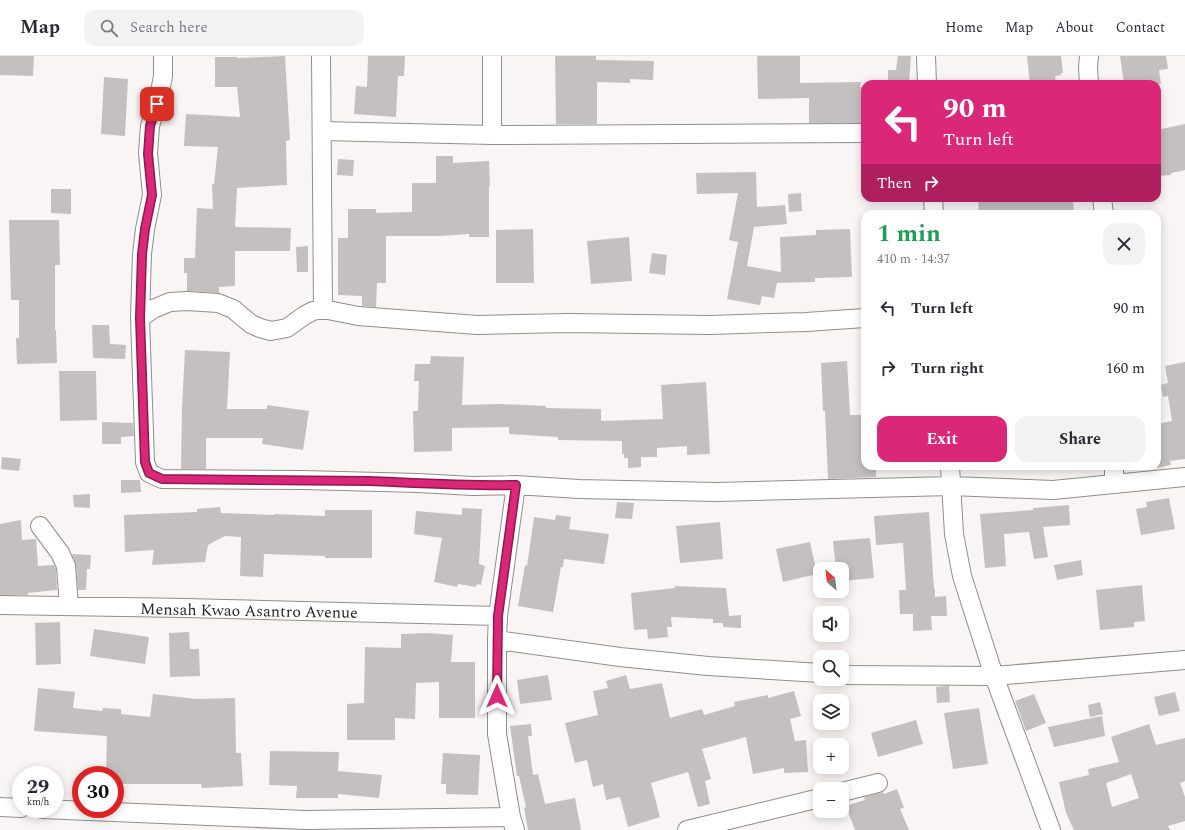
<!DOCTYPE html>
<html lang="en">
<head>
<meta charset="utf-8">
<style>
  body { margin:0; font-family:Spectral,serif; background:#f2f2f3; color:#2b2b33; height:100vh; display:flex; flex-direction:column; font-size:15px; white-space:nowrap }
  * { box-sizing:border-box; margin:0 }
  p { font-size:13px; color:#7c7c81 }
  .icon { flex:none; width:22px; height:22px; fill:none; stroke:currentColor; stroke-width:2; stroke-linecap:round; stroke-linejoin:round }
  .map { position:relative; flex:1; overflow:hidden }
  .panel { position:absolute; left:861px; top:154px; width:300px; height:260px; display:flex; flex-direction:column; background:#fff; border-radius:12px; box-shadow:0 2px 10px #0003 }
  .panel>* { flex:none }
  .banner { position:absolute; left:861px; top:24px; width:300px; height:122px; border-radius:12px; box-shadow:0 2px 10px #0003; background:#db2777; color:#fff; overflow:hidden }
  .needle { width:26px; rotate:332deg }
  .buttons { position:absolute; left:813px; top:506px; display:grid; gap:8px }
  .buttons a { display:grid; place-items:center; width:36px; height:36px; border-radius:8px; background:#fff; box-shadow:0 2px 10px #0003; font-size:20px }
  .speed { position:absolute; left:12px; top:710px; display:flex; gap:8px; font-size:20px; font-weight:700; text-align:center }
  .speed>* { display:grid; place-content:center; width:52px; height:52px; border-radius:50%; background:#fff; box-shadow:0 2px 10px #0003; line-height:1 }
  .speed small { font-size:10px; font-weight:400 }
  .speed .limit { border:6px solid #d22; background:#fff; color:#111 }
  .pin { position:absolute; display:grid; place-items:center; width:34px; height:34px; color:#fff; margin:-17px; border-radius:8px; box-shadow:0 2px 6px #0006 }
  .me { position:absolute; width:44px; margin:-22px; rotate:0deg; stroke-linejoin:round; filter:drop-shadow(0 0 3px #0008) }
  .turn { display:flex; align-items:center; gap:14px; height:84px; padding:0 16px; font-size:18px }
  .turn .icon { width:52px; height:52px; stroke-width:2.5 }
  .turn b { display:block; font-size:28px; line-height:34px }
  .then { display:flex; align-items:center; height:38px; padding:0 16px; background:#0003; gap:8px; font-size:15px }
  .round { display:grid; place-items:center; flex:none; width:42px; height:42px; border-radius:12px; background:#f2f2f3 }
  .head { display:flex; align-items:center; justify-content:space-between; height:68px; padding:0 16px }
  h1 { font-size:24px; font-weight:700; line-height:30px; color:#1e9e55 }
  .primary-button { display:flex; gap:8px; margin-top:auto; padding:8px 16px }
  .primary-button a { flex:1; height:46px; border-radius:12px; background:#db2777; color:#fff; font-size:16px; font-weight:700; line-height:46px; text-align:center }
  .primary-button a+a { background:#f2f2f3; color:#2b2b33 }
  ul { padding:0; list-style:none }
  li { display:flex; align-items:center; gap:12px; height:60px; padding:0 16px }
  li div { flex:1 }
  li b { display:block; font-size:15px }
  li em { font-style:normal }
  header { display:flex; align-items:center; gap:24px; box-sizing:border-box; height:56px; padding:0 20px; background:#fff; border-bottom:1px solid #e1e1e2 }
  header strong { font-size:19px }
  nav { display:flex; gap:22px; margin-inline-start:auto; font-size:14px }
  .search { width:280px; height:36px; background:#f2f2f3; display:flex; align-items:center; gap:10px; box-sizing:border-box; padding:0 14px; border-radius:12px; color:#7c7c81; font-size:15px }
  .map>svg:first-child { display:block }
  .building { fill:#c4c0c0; fill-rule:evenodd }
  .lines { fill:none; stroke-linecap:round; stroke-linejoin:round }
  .minor-casing { stroke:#918d8d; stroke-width:20 }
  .minor { stroke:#fff; stroke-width:18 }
  .route-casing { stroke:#8e194d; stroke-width:10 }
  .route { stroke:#db2777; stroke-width:7 }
  .labels { text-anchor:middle; stroke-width:3; stroke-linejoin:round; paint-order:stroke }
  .street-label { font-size:16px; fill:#282626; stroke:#fff }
</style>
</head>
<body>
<header>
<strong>Map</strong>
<div class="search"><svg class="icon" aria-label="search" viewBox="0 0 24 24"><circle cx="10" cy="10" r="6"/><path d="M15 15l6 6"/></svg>Search here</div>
<nav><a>Home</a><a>Map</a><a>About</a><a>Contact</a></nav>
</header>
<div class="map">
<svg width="1185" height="774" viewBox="0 0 1185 774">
  <rect width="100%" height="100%" fill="#faf5f5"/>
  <!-- building -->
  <path class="building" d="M0,0H34L33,20L0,19Z
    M285,0L290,84L286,85L287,129L237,132L235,171L291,172L290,195H235V230L219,231V237L187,235V217H184V202H195L197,152L213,153L212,128H214L218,91L184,90L186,58L240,61L237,31H215V1H237V2Z
    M368,0H405L404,20H398L396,61L354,58L356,30L367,31Z
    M555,0H596V4L654,5L653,24L630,23V27L597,26V68H556Z
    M757,0H800V27L861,26L860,31H865V64H864V67H809V42L758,43Z
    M898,0H911L909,28H888V14H896Z
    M1027,0H1061L1063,17H1061V19L1055,20L1056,28H1030Z
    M1120,0H1166L1168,13L1159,14L1161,28H1124Z
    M104,21L128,23L125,80L101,78Z
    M1185,68V114L1171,117V119L1157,120V74Z
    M436,100H453V107L489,105L490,130H489V181H469V178L440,180H386V227H377L376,251L362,250V240L338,239V182H348V153H376V157L412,156V127H436Z
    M338,103L354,104L353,120L337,119Z
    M756,116L757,151L785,149L787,168L754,171L747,210L781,216L780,181L816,179V174L850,173L852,221L815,222V226L777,227L774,242L762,240L760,249L727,243L738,186L729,184L738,137L697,138L696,117Z
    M51,133H71V158L51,157Z
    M801,137L802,155L789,156L788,138Z
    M978,142H1058L1059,146L1073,145L1074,158H979Z
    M9,164H59L60,209H55V274H56L57,307L17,308L16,282H19V244H11Z
    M533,173L534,227H496V174Z
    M629,181L632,225L591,228L587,185Z
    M308,190V216H297L296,191Z
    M652,197L667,199L665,219L649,217Z
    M92,269H109L110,288L126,289L125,303L93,302Z
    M185,294L230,296L227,353H267V349L309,355L303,394L262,388L263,382H206V413H181L182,352Z
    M431,300L464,301L462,349L501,348L546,350V352L601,353V365L663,363L661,329L706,326L710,398L687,399V390L657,392V401H641V411L628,412V402H624V398H622V385L558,384V381L509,378V371L452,372V395L414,396L413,355H418L419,325H414L415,308H430Z
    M847,305L850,359H865V410H876V421L828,423L825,355H823L821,307Z
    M1185,306V403L1170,405L1171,409L1157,412V368L1172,365L1168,340L1163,341L1161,329L1168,327L1165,310Z
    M59,315H96L97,364L60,365Z
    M102,366L133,367L134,380L121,381V388H102Z
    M2,401L21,403L19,415L1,413Z
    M121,424H140L141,436L121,437Z
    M90,438V452L74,451L73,439Z
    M1169,442L1175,473L1141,479L1136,453L1147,451L1146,446Z
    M617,446L634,447L632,463L615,462Z
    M1069,449L1070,469L1043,471L1048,501L1034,503L1029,476L1004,478L1006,510L985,512L980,458L1033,454V452Z
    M220,451L221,457L274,459V458L325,460V454H372V502H325V500L264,498L263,521L240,520L241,481L225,480L208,489L205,506L152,509L154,494L125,496L124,459L197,456V453Z
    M462,452L482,453L479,508L485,510L481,529L477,528L476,531L458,528L457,531L434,526L442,482L414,478L416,455L462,459Z
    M929,456L934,533H935V541L946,540L947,560H931L932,574L913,575V558H900L899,534H906L903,487L876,489L874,460Z
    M556,459L571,461L569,473L609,478L604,508L564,503L563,511H561L553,556L518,550L525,509L527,510L534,461L555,464Z
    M21,464L22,484L36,483L38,510L54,509L56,513L57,534L28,537V539H0V468Z
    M720,466L723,503L680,507L676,470Z
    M870,482L874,522L842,525V513H836L833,485Z
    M810,486L817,518L783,526L776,493Z
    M72,498L91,499L90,513H87L86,534H78L76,509Z
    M1081,504L1083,519L1057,524L1054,509Z
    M1142,529L1145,565L1134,566V571L1100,574L1096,534Z
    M675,530L726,532L729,560L741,559V572L723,571V567H713V563L671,561L672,571H667L668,581L648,583L647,573L634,574L631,537L675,532Z
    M60,566L61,608L36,609L35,567Z
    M94,573L149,581L145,608L90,600Z
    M189,576L190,593H199L200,620L170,621L169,577Z
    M429,577L453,579L451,606H475V662H439V626L416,627L415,663L395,662V684H347V648L364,647L365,591L401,592V578Z
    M548,619L552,644L520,648L517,624Z
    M626,619L630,633L662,627L670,662L702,653L704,659L735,650L734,646L768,639V642L794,635L801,660L790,663L795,685L806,684L808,716L784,717V712L753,718L746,681L702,693L711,723L705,725L710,748L698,751L688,716L651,727L660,761L628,771L620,741L606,744L603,728L593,731L587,704L575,707L565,667L598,659L593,635L608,632L606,625Z
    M949,630L950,646L937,647L936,631Z
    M38,632L75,636L73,652L102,655L103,652L121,653V658L150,661L153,638L196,643L235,642L236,697H241L243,730L202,732L201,728H115V719H106L107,680L34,675Z
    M1175,636L1180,655L1159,660L1154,641Z
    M1034,638L1046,667L1026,675L1015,645Z
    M1100,646L1103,658L1090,661L1088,649Z
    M979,652L988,708L953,713L944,657Z
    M1102,660L1105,680L1054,691L1048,671Z
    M916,664L923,688L878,701L871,677Z
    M531,668L532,680H528L533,719L538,718L545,748L575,742L581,774H528L524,752L526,751L519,720H517L510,670Z
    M1149,668L1156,689L1185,682V725L1180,727L1185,741V765L1168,770L1170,774H1074L1066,757L1059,726L1089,719L1088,713L1119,706L1111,681ZM1131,718L1139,742L1112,751L1106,727Z
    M270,695L339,696L338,715L382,719L379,742L338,738V742H296L297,730L269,729Z
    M443,697L480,699L478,739L446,738V728H441Z
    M897,733L904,752L900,753L909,774H855L846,750L865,744L864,741L883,736L884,738Z"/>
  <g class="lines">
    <defs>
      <path id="minor" d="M163,0V20L160,36L150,70L148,97L152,139L145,173L142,198L140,262L145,406L149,417L162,423L303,424L418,427L473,430L516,429L579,433L717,436L951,430L1053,434L1185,421
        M321,0L323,253
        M492,0V79
        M926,0L927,28
        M1089,0L1088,11L1089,28
        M322,75L492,79L865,77
        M933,142L934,158
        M1102,142L1104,158
        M140,262L153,253L170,246L187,245L218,247L233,253L251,268L260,272L271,275L287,272L305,259L313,255L323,253L358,260L477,269L569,267L709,269L806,266L865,262
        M950,410L954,478L962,520L994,620L1051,774
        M1114,428V410
        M40,470L60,497L66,510L69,550
        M0,549L185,552L498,560
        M497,584L620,601L708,610L820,617
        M842,619L994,620L1185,604
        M842,736L878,727
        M0,751L21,752
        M42,753L305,764L511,761
        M515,774L511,761L497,678V584L498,560L516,429
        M687,774L820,742"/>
    </defs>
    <!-- minor casing -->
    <use href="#minor" class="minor-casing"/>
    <!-- minor -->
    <use href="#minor" class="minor"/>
  </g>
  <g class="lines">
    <defs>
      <path id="route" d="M157,48L150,70L148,98L152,139L145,173L142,198L140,262L145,406L149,417L162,423C232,424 301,424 370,425C418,427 467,430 516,429L498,560L497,640"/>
    </defs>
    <!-- route casing -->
    <use href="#route" class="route-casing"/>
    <!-- route -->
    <use href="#route" class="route"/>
  </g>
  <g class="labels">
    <!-- street labels -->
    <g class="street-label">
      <text transform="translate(249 554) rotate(1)" y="6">Mensah Kwao Asantro Avenue</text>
    </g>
  </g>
</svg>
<div class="buttons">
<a><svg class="needle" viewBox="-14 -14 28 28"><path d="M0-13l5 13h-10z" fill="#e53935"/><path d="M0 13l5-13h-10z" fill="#7c7c81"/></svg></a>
<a><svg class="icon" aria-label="sound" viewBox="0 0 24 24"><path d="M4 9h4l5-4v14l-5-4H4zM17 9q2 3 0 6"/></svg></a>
<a><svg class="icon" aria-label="search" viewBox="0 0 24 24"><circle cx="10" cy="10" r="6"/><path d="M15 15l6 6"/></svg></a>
<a><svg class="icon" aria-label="layers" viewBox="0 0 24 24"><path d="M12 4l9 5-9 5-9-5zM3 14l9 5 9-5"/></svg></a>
<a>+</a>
<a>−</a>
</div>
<div class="speed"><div>29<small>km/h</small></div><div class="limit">30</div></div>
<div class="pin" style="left:157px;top:48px;background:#d93025"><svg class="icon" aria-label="arrive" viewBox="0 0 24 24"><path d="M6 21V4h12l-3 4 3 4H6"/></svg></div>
<svg class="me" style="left:497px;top:640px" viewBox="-20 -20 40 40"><path d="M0-17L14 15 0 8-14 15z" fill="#db2777" stroke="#fff" stroke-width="4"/></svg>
<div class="banner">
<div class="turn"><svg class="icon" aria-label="left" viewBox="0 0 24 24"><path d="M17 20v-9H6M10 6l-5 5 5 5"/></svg><div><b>90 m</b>Turn left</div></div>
<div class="then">Then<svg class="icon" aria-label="right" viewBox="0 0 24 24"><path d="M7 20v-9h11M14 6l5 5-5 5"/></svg></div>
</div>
<section class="panel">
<div class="head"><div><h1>1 min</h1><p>410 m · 14:37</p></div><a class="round"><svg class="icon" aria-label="close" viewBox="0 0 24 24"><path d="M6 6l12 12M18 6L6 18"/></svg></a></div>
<ul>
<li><svg class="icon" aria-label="left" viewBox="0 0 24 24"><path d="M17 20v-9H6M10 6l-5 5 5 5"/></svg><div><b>Turn left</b></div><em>90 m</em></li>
<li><svg class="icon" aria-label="right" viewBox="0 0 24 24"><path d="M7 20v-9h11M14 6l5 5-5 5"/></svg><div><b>Turn right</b></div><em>160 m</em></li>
</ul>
<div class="primary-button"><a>Exit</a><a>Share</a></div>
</section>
</div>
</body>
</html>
